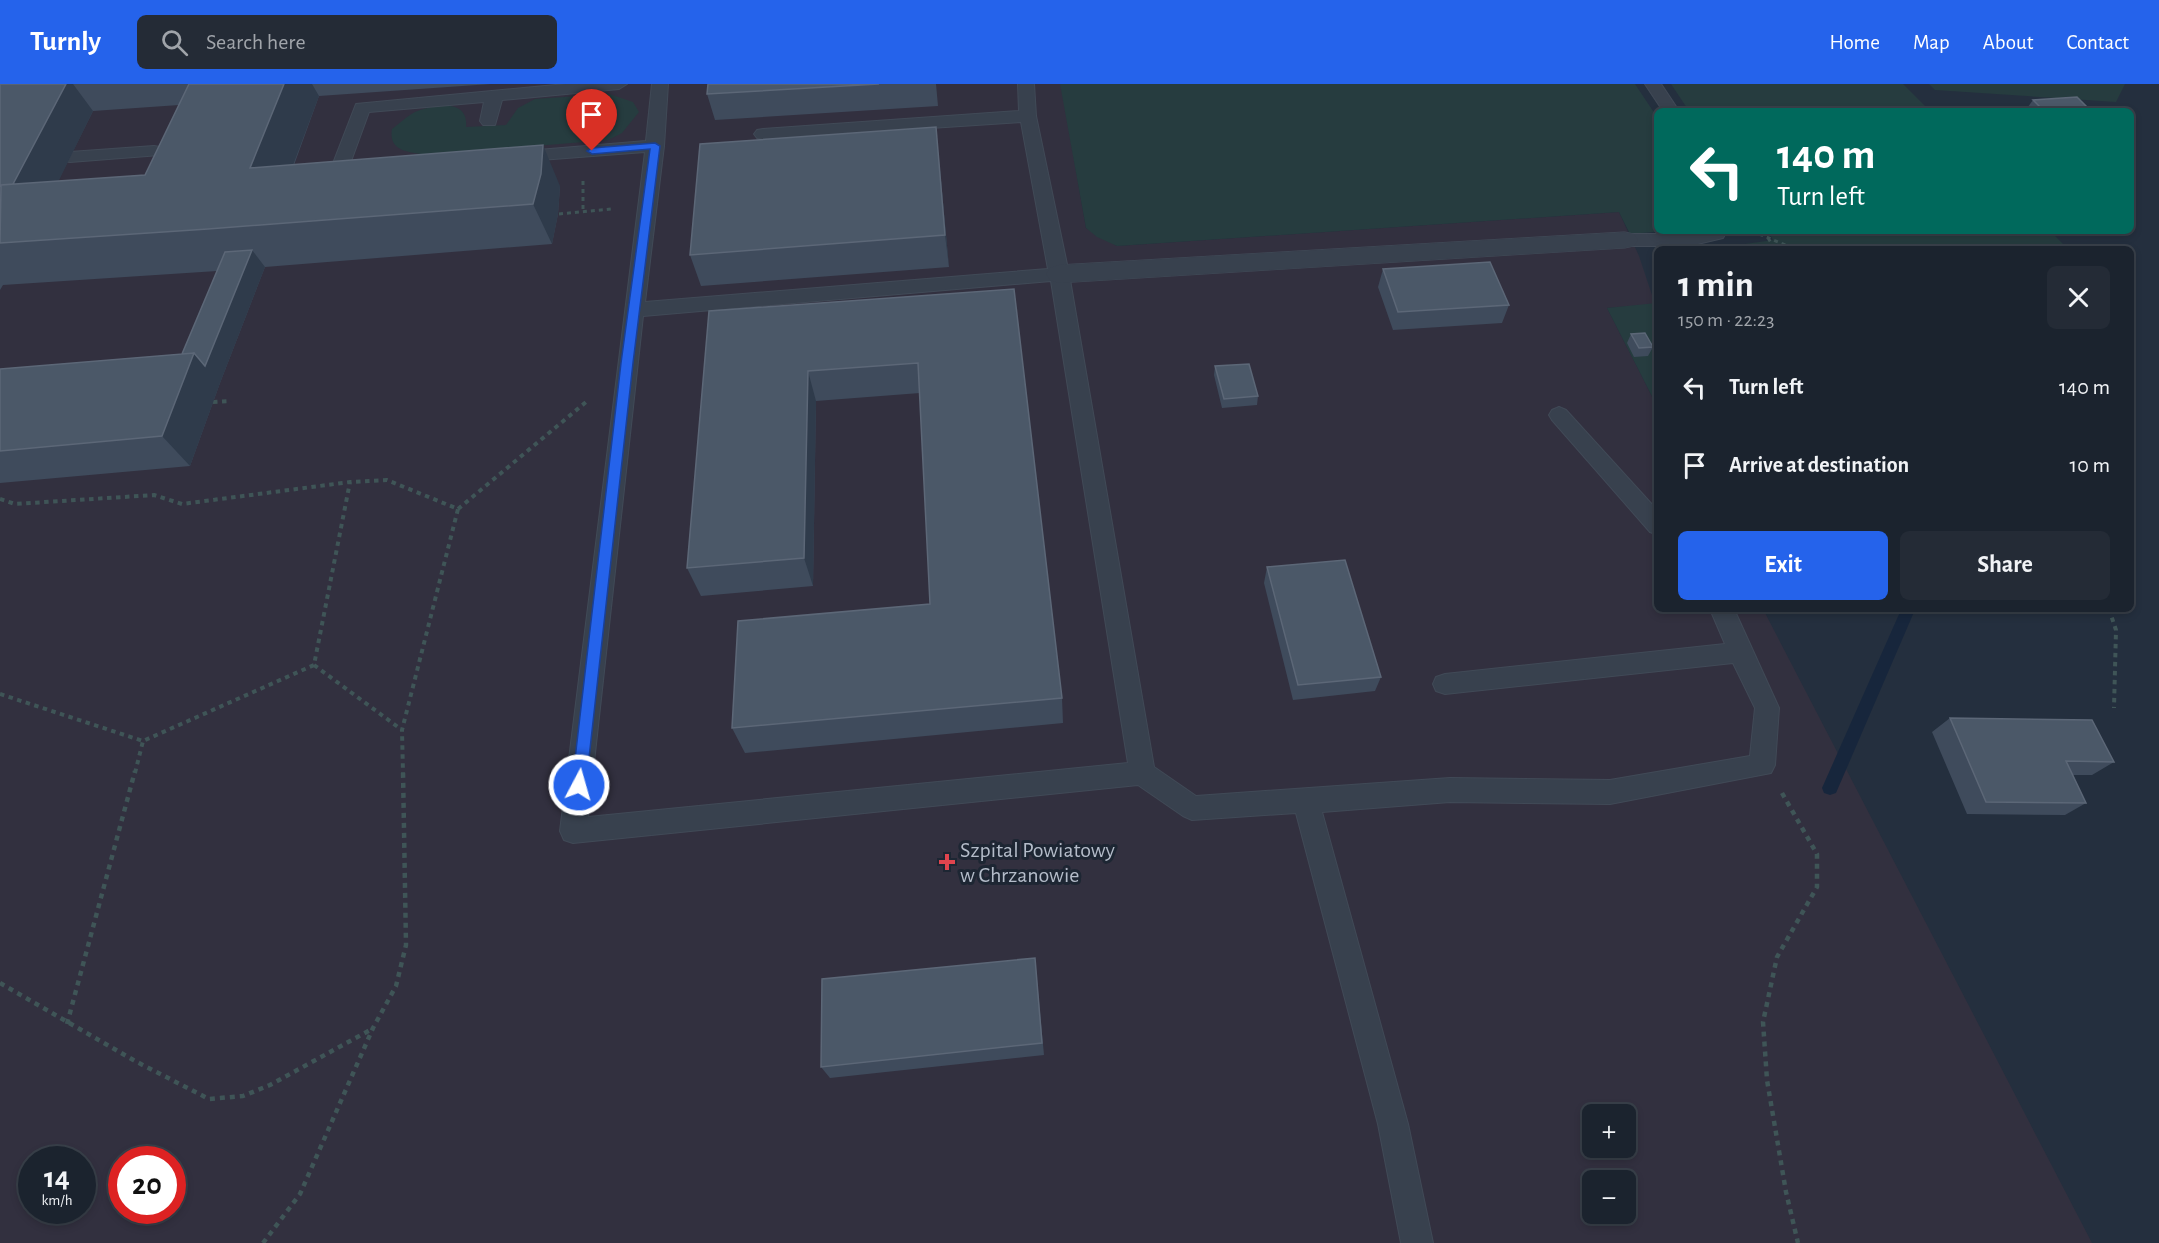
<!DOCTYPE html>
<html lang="en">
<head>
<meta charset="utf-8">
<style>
  body { margin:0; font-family:"Alegreya Sans",sans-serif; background:#242b36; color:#f1f3f6; height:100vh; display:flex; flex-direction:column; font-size:22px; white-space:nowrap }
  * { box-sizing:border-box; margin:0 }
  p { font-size:20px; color:#a0a4aa }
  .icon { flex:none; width:33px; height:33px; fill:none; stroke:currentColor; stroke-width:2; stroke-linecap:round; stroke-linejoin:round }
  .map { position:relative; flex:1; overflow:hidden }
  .details { position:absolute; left:1654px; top:162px; width:480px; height:366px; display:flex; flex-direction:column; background:#1b232e; border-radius:9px; box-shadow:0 3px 9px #0003,0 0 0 2px #39404a }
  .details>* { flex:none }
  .banner { position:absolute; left:1654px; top:24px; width:480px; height:126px; border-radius:9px; box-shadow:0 3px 9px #0003,0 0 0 2px #39404a; background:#00695c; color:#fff; overflow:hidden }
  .buttons { position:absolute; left:1582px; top:1020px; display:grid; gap:12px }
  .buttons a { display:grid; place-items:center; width:54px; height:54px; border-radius:9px; background:#1b232e; box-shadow:0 3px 9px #0003,0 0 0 2px #39404a; font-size:30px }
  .speed { position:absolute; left:18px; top:1062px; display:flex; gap:12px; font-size:30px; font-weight:700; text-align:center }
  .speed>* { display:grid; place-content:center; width:78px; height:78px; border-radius:50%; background:#1b232e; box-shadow:0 3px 9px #0003,0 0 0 2px #39404a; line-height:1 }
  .speed small { font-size:15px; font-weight:400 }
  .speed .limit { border:9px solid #d22; background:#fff; color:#111 }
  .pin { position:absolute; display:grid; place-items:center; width:51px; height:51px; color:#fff; margin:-62px -26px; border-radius:50% 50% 50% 0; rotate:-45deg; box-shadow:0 0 6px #0007 }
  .pin .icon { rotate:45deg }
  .me { position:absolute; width:66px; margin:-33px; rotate:6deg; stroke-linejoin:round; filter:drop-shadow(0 0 4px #0008) }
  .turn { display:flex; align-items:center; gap:21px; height:126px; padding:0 24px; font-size:27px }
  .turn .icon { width:78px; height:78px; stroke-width:2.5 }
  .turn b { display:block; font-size:42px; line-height:51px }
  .round { display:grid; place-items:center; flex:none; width:63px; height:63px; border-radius:9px; background:#242b36 }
  .overview { display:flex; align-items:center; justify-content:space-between; height:102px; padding:0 24px }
  h1 { font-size:36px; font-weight:700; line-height:45px }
  .action { display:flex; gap:12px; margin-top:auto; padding:12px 24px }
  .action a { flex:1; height:69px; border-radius:9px; background:#2563eb; color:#fff; font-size:24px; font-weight:700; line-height:69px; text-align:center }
  .action a+a { background:#242b36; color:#f1f3f6 }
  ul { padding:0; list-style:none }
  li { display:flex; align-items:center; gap:18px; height:78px; padding:0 24px }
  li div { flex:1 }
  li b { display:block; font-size:22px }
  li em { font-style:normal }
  header { display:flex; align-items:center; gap:36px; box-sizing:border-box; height:84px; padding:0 30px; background:#2563eb; color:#fff }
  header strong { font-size:28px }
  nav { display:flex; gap:33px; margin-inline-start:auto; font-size:21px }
  .search { width:420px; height:54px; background:#242b36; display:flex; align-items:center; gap:15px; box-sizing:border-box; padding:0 21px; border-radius:9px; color:#a0a4aa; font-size:22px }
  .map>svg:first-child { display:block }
  .medical { fill:#32303f; fill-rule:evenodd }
  .green { fill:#263c3f }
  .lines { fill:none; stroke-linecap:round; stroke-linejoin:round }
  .stream { fill:#17263c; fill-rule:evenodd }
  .lane-casing { stroke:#414a57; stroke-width:2 }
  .street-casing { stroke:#414a57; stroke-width:1 }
  .path-far2 { stroke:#3f5557; stroke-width:3; stroke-dasharray:4 4; stroke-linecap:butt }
  .path-far1 { stroke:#3f5557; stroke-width:4; stroke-dasharray:4.5 4.5; stroke-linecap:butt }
  .path { stroke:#3f5557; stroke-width:4.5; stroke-dasharray:5 5; stroke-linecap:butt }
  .lane { fill:#38414e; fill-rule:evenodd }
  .street { fill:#38414e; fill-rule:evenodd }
  .wall { fill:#3f4b5c; fill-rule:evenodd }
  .shaded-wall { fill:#2f3b4b }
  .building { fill:#4b5868; stroke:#5c6777; stroke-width:1.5 }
  .route { fill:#2563eb; stroke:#184099; stroke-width:1.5 }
  .health-dot { fill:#e0444e; stroke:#1d2633; stroke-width:2 }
  .labels { text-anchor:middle; stroke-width:6; stroke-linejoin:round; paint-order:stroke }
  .poi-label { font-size:22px; fill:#b4bcc9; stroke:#1d2633; text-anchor:start }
</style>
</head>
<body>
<header>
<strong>Turnly</strong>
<div class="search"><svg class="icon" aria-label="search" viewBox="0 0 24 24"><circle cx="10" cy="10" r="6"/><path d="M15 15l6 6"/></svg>Search here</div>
<nav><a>Home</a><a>Map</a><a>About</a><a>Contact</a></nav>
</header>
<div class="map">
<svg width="2159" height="1159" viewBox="0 0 2159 1159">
  <rect width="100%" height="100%" fill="#242f3e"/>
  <!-- medical -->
  <path class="medical" d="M0,0H1061L1086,144L1117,162L1619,128L1639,172L1655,220L1607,224L1657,322L1658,525H1763L2092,1159H0ZM1593,1030H1626V1064H1593ZM32,1076H82V1126H32ZM122,1076H172V1126H122ZM1593,1096H1626V1130H1593Z"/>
  <!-- green -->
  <path class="green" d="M1060,0H1635L1657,33L1658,147H1665L1630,150L1619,128L1117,162L1097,153L1086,144Z
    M1671,0H1903L1930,27H1689Z
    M1929,0H2125L2116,18L1935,6Z
    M609,10L633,18L639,28L622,49L608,56L427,71C409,68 388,68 392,45C399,40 407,32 415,28C434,20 469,14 466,43L506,41L518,24L535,15Z
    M1768,147H2050L2068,165H1710L1773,156Z
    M1657,219V322L1607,224Z"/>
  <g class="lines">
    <!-- stream -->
    <path class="stream" d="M1899,525H1913L1914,528L1836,709L1830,711L1824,709L1822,704L1900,528Z"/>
    <defs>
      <path id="lane" d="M566,0H627L619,5L502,16L495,41H483L480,37L484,18L369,28L350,80L366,81L369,85L366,89C356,92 343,94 333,91L330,87L356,20Z
        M652,0H668L664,62L645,218L1048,185L1021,38L763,55L757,54L754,50L757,46L763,45L1019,27L1018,0H1034L1036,32L1069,190L1154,683L1196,712L1450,694L1610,696L1750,672L1755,624L1733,579L1445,610L1436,607L1433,600L1436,593L1445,590L1725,560L1710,525H1734L1779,624L1775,681L1771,689L1610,720L1450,718L1322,728L1408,1040L1433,1159H1401L1378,1040L1296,729L1192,736L1183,732L1138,701L573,759L564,756L560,747L645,68L514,78L508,77L505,73L508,69L514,68L646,57ZM1051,197L1128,679L588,733L643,232Z
        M1645,0H1661L1679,27H1663Z
        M154,62L160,63L163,67L160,71L70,78L64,77L61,73L64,69L70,68Z
        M1702,147H1727L1723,154L1689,162H1625L1618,160L1616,156L1618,152L1625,150H1689Z
        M1559,323L1566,326L1658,427V451L1650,448L1552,336L1549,331L1552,326Z"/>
      <path id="street" d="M1625,148L1634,150L1638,156L1634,162L1625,164L1059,199L1050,196L1046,190L1050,184L1059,181Z"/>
    </defs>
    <!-- lane casing -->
    <use href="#lane" class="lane-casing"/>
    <!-- street casing -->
    <use href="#street" class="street-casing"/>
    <!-- path-far2 -->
    <path class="path-far2" d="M583,97V127
      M559,130L611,125
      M1752,147L1795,165
      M1768,154L1775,165"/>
    <!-- path-far1 -->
    <path class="path-far1" d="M213,318L231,317
      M0,415L15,420L154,411L182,420L350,398L387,396L458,425L402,646L403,689
      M458,425L586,318
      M2109,525L2116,546L2114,624
      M314,581L402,646
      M0,610L143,657L314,581L350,398
      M135,689L143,657"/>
    <!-- path -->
    <path class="path" d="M1782,709L1817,770V803L1777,873L1763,938L1767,996L1786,1108L1798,1159
      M0,899L135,977L209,1015L243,1012L270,1001L372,945
      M67,940L135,687
      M263,1159L300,1110L373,944L396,902L406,861L403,687"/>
    <!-- lane -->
    <use href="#lane" class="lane"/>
    <!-- street -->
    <use href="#street" class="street"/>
  </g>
  <!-- wall -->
  <path class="wall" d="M0,0H491L319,12L294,81L560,102L558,130L552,160L265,183L220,299L190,382L0,399V285L182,270L217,187L3,201L0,206ZM179,21L145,91L58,97L93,27Z
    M708,0H936L938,22L715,36L707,10Z
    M2033,16L2091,27H2025Z
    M939,75L949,183L701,202L690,171Z
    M1383,185L1509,221L1502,239L1393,246L1378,203Z
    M1014,205L1062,614L1063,639L745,669L732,644L930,520L920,309L816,317L813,502L701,512L687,484L709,227Z
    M1631,250L1653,263L1648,272L1634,273L1627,259Z
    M1215,282L1258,312L1257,321L1222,324L1214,291Z
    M1267,483L1381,593L1375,607L1293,616L1264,499Z
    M1950,634L2114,678L2092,691H2073L2086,719L2065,731L1967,730L1932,648Z
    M1035,874L1044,971L830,994L821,983Z"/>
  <!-- shaded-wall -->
  <path class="shaded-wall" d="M66,0H73L93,27L37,141L0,123Z
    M284,0H312L319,12L277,124L250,84Z
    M936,43L939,75L949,183L945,151Z
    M543,61L560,102L558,130L552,160L533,120Z
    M252,166L265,183L220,299L190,382L162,352L194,269Z
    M808,287L816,317L813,502L804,474Z"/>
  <!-- building -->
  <path class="building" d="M0,0H66L13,100L1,101L0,102Z
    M189,0H284L250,84L543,61L541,90L533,120L208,145L0,159L1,101L145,91Z
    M708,0H879L707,10Z
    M2077,13L2091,27H2044L2033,16Z
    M936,43L945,151L690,171L700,60Z
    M252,166L205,282L194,269L182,270L225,168Z
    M1490,178L1509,221L1398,228L1383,185Z
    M1014,205L1062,614L732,644L738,537L930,520L918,279L808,287L804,474L687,484L709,227Z
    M1645,249L1653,263L1639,264L1631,250Z
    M194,269L162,352L0,367V285Z
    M1249,280L1258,312L1224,315L1215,282Z
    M1345,476L1381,593L1298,601L1267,483Z
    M1950,634L2092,636L2114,678L2066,677L2086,719L1986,718Z
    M1035,874L1042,959L821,983L822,895Z"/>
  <!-- route -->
  <path class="route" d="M655,59L660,62L633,279L586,701L584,706L579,708L574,706L572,701L621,279L650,65L592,70L587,67L592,64Z"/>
  <!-- markers -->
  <path class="health-dot" d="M944 769h6v6h6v6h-6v6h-6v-6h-6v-6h6z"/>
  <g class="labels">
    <!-- poi labels -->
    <g class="poi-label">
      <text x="960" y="773">Szpital Powiatowy<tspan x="960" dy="25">w Chrzanowie</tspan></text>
    </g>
  </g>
</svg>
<div class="buttons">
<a>+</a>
<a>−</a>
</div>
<div class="speed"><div>14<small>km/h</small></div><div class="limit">20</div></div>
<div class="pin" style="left:592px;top:67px;background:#d93025"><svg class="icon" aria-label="arrive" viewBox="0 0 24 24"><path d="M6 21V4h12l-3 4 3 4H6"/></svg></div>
<svg class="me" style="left:579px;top:701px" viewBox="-20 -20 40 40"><circle r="17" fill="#2563eb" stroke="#fff" stroke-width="3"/><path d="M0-11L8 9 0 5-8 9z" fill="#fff"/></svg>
<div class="banner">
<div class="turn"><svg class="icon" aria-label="left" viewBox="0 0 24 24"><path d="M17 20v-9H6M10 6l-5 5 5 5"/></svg><div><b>140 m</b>Turn left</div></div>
</div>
<section class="details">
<div class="overview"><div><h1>1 min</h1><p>150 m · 22:23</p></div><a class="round"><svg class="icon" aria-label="close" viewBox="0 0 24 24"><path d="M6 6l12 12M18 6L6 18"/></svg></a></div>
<ul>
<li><svg class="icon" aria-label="left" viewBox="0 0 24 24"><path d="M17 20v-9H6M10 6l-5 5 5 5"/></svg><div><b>Turn left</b></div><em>140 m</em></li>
<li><svg class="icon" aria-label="arrive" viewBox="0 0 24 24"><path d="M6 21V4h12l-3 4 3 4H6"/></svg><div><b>Arrive at destination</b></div><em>10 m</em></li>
</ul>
<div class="action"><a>Exit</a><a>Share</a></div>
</section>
</div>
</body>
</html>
